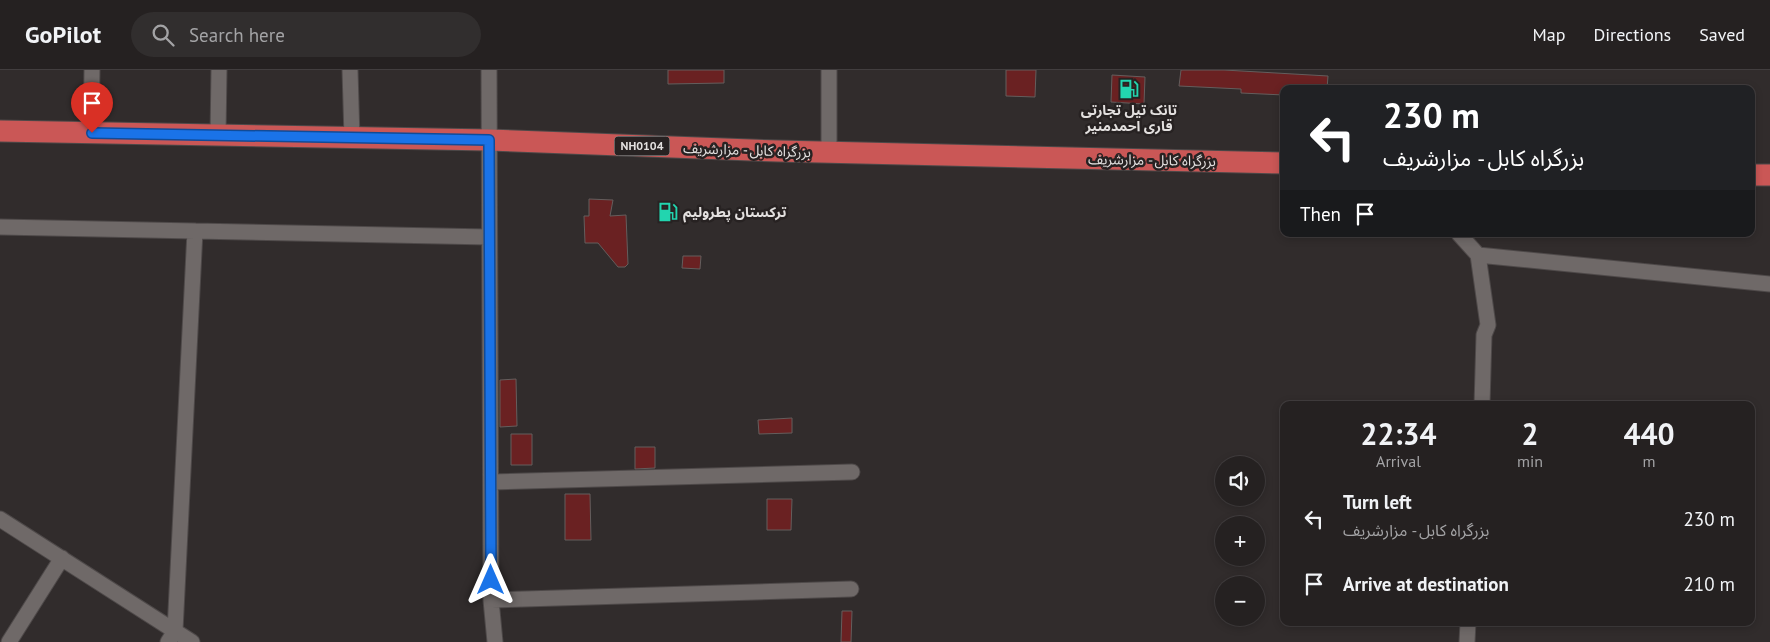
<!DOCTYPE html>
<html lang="en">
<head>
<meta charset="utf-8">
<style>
  body { margin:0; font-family:"PT Sans","Noto Sans Arabic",sans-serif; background:#312e2e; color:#f1f3f6; height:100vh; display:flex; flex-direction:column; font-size:19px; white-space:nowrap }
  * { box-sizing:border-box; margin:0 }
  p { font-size:16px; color:#a3a3a5 }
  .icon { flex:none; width:28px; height:28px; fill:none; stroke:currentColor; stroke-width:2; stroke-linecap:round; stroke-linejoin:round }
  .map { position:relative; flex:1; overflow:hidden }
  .panel { position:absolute; left:1280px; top:331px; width:475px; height:225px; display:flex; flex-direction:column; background:#252121; border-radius:10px; box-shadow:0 2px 8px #0003,0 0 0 1px #423e3f }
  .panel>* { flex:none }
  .hud { position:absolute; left:1280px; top:15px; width:475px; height:152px; border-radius:10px; box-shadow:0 2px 8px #0003,0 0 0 1px #423e3f; background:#202124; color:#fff; overflow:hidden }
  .controls { position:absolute; left:1215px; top:386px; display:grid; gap:10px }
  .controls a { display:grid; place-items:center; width:50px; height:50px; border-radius:50%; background:#252121; box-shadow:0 2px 8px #0003,0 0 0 1px #423e3f; font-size:25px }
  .pin { position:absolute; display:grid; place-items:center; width:42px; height:42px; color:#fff; margin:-51px -21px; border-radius:50% 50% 50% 0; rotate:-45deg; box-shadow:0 0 5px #0007 }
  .pin .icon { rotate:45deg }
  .me { position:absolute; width:55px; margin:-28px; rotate:0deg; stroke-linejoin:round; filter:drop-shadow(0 0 4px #0008) }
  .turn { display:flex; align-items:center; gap:18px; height:105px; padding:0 20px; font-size:22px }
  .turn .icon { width:65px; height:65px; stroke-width:2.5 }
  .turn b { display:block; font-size:35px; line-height:42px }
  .then { display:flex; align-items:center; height:48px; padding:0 20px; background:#0003; gap:10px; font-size:19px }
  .eta { display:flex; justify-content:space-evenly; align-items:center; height:85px; text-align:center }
  .eta b { font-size:30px; font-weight:600; line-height:35px }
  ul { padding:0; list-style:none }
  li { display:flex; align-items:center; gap:15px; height:65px; padding:0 20px }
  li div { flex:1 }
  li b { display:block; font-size:19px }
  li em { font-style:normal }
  header { display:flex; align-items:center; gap:30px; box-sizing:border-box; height:70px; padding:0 25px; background:#252121; border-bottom:1px solid #423e3f }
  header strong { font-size:24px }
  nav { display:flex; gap:28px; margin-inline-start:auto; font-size:18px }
  .search { width:350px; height:45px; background:#312e2e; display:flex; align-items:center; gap:12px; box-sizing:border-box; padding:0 18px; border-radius:28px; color:#a3a3a5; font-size:19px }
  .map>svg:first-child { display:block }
  .building { fill:#6a2122; stroke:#645e5d }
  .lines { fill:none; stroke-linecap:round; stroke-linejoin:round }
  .minor-casing { stroke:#4e4949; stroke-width:17 }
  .highway-casing { stroke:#4e4949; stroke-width:23 }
  .minor { stroke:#6f6968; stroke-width:15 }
  .highway { stroke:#ca5756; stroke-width:21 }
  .route-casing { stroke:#114b97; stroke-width:12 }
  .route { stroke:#1a73e8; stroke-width:9 }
  .labels { text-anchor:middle; stroke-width:5; stroke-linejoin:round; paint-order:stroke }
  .shield { fill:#272222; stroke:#aba7a6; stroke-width:1 }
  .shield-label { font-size:12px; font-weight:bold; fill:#e3e0df }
  .poi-label { font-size:14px; font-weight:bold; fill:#e3e0df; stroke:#272222 }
  .street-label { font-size:14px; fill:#e3e0df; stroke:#272222 }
</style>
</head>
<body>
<header>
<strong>GoPilot</strong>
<div class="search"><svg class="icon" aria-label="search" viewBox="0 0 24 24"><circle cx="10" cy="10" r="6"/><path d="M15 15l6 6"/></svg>Search here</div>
<nav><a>Map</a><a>Directions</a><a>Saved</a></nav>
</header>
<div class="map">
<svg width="1770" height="572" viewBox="0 0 1770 572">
  <rect width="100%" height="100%" fill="#312c2c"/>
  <!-- building -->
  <path class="building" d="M668,0H724V13L668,14Z
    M1006,0H1036L1035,27L1006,26Z
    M1181,0H1224L1328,6L1327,19H1284V25L1241,23V19L1179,16Z
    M1112,5L1145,7L1144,34L1111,32Z
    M589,129L613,130L610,146L626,145L628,194L625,197H618L598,173H585L584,146H589Z
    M683,186H701L700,199L682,198Z
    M516,309L517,356L500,357V310Z
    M792,348V363L759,364L758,350Z
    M511,364H532V395H511Z
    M635,377H655V398L635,399Z
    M565,424H590L591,470H565Z
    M767,429H792L791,460H767Z
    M842,541H852L851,572H841Z"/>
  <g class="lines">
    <defs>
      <path id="minor" d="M350,0L352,68
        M489,0L491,530L495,572
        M829,0V82
        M91,63L92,0
        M218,65L219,0
        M0,157L489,167
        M1459,164L1478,185L1488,255L1484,265L1482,335
        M1478,185L1770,214
        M491,412L852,402
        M0,449L192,572
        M491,530L851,519
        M9,572L62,488
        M168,572L175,561L195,161
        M1467,572L1468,552"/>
      <path id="highway" d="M0,61L489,70L778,81L1284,93
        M1751,105H1770"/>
    </defs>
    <!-- minor casing -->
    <use href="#minor" class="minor-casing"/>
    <!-- highway casing -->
    <use href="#highway" class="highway-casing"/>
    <!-- minor -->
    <use href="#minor" class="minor"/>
    <!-- highway -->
    <use href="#highway" class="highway"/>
  </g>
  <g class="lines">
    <defs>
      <path id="route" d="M92,63L489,70L491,510"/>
    </defs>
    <!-- route casing -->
    <use href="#route" class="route-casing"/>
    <!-- route -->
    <use href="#route" class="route"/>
  </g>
  <!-- icons -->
  <defs>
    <symbol id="fuel-bare" viewBox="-9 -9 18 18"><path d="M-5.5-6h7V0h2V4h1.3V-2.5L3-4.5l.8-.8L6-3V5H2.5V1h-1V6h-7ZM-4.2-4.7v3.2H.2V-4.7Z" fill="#22d5af" stroke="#272222" stroke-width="2.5" paint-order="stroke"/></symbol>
  </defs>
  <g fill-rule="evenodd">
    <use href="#fuel-bare" x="1115" y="5" width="28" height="28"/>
    <use href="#fuel-bare" x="654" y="128" width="28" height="28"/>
  </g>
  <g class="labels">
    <!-- shield labels -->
    <rect class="shield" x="614.5" y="66.5" width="55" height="19" rx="4"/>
    <g class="shield-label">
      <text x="642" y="80">NH0104</text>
    </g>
    <!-- poi labels -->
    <g class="poi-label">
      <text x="1129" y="45">تانک تیل تجارتی<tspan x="1129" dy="16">قاری احمدمنیر</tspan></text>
      <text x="683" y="147" text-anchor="start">ترکستان پطرولیم</text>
    </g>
    <!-- street labels -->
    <g class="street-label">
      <text transform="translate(747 80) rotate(2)" y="5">بزرگراه کابل - مزارشریف</text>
      <text transform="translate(1152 90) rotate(1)" y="5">بزرگراه کابل - مزارشریف</text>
    </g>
  </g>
</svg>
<div class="controls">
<a><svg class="icon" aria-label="sound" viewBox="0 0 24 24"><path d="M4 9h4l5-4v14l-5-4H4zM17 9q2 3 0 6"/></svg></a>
<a>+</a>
<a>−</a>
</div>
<div class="pin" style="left:92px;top:63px;background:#d93025"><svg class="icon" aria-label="arrive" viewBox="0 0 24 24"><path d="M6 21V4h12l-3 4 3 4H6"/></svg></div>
<svg class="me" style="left:491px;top:510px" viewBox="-20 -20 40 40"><path d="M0-17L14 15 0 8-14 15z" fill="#1a73e8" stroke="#fff" stroke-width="4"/></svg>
<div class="hud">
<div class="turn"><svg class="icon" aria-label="left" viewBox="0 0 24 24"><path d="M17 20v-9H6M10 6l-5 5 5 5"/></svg><div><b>230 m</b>بزرگراه کابل - مزارشریف</div></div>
<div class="then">Then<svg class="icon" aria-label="arrive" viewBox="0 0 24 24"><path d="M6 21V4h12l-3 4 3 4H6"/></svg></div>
</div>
<section class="panel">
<div class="eta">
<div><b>22:34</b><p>Arrival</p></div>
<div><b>2</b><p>min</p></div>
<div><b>440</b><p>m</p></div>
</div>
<ul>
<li><svg class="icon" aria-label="left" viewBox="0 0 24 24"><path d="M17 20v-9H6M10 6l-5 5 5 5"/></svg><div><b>Turn left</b><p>بزرگراه کابل - مزارشریف</p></div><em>230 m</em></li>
<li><svg class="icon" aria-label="arrive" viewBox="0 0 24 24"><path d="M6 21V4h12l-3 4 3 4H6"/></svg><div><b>Arrive at destination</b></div><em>210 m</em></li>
</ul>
</section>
</div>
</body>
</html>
